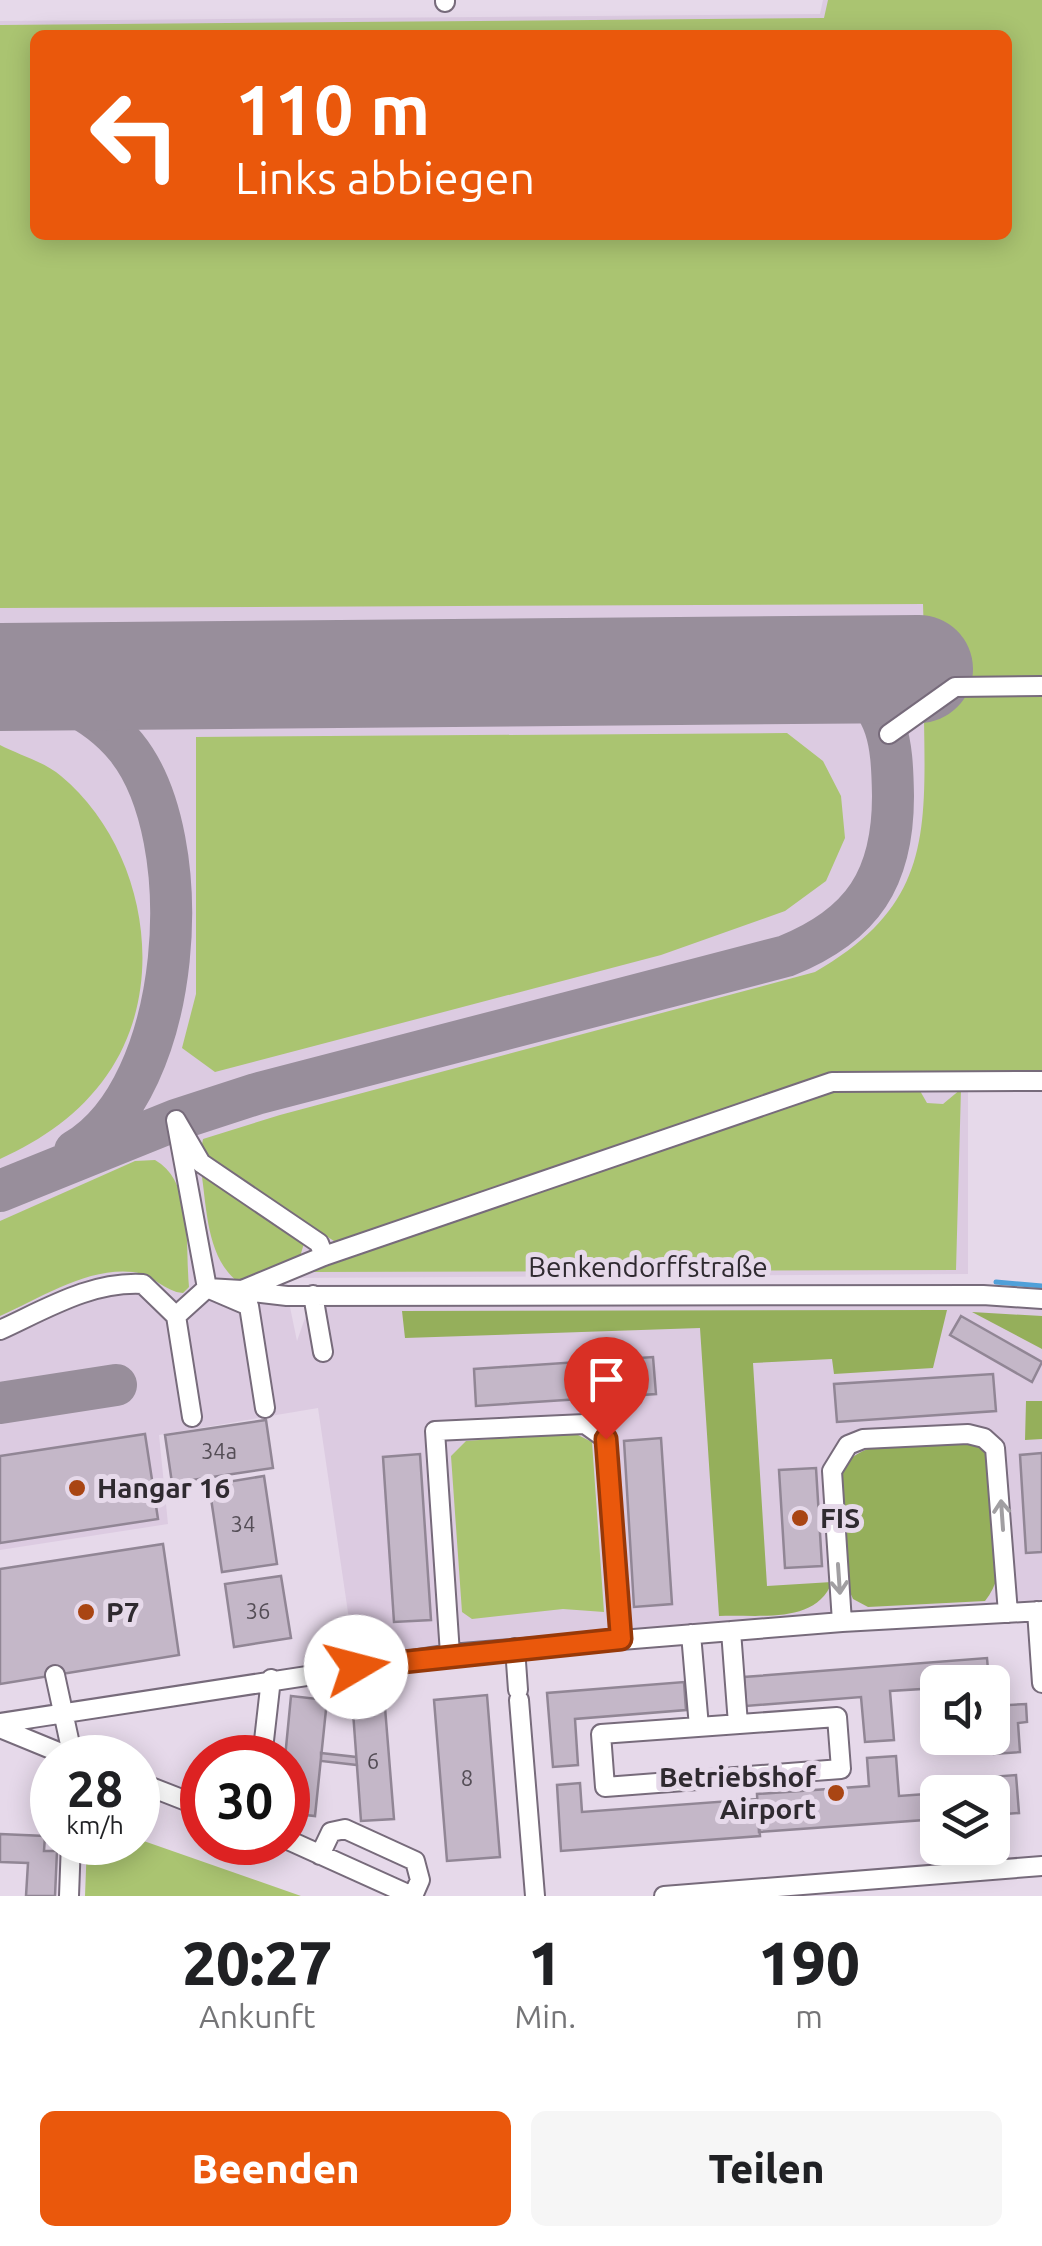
<!DOCTYPE html>
<html lang="de">
<head>
<meta charset="utf-8">
<style>
  body { margin:0; font-family:Ubuntu,sans-serif; background:#f6f6f6; color:#202124; height:100vh; display:flex; flex-direction:column; font-size:38px; white-space:nowrap }
  * { box-sizing:border-box; margin:0 }
  p { font-size:32px; color:#757577 }
  .icon { flex:none; width:55px; height:55px; fill:none; stroke:currentColor; stroke-width:2; stroke-linecap:round; stroke-linejoin:round }
  .map { position:relative; height:1896px; overflow:hidden }
  .side { display:flex; flex-direction:column; background:#fff; flex:1 }
  .side>* { flex:none }
  .top-card { position:absolute; left:30px; top:30px; width:982px; height:210px; border-radius:15px; box-shadow:0 5px 25px #0003; background:#ea580c; color:#fff; overflow:hidden }
  .buttons { position:absolute; left:920px; top:1665px; display:grid; gap:20px }
  .buttons a { display:grid; place-items:center; width:90px; height:90px; border-radius:15px; background:#fff; box-shadow:0 5px 25px #0003; font-size:50px }
  .speed { position:absolute; left:30px; top:1735px; display:flex; gap:20px; font-size:50px; font-weight:700; text-align:center }
  .speed>* { display:grid; place-content:center; width:130px; height:130px; border-radius:50%; background:#fff; box-shadow:0 5px 25px #0003; line-height:1 }
  .speed small { font-size:25px; font-weight:400 }
  .speed .limit { border:15px solid #d22; background:#fff; color:#111 }
  .pin { position:absolute; display:grid; place-items:center; width:85px; height:85px; color:#fff; margin:-102px -42px; border-radius:50% 50% 50% 0; rotate:-45deg; box-shadow:0 0 10px #0007 }
  .pin .icon { rotate:45deg }
  .me { position:absolute; width:110px; margin:-55px; rotate:82deg; stroke-linejoin:round; filter:drop-shadow(0 0 8px #0008) }
  .turn { display:flex; align-items:center; gap:35px; height:210px; padding:0 40px; font-size:45px }
  .turn .icon { width:130px; height:130px; stroke-width:2.5 }
  .turn b { display:block; font-size:70px; line-height:85px }
  .eta { display:flex; justify-content:space-evenly; align-items:center; height:170px; text-align:center }
  .eta b { font-size:60px; font-weight:800; line-height:70px }
  .button { display:flex; gap:20px; margin-top:auto; padding:20px 40px }
  .button a { flex:1; height:115px; border-radius:15px; background:#ea580c; color:#fff; font-size:40px; font-weight:800; line-height:115px; text-align:center }
  .button a+a { background:#f6f6f6; color:#202124 }
  .map>svg:first-child { display:block }
  .built { fill:#dccbe1; fill-rule:evenodd }
  .green { fill:#aac471; fill-rule:evenodd }
  .forest { fill:#95af5b }
  .lines { fill:none; stroke-linecap:round; stroke-linejoin:round }
  .stream { stroke:#50a0d9; stroke-width:5 }
  .taxiway { stroke:#988e9b; stroke-width:42 }
  .runway { stroke:#988e9b; stroke-width:108 }
  .building { fill:#c4b7c8; stroke:#918695; stroke-width:2.5 }
  .minor-casing { stroke:#776b7b; stroke-width:22 }
  .minor { stroke:#fff; stroke-width:18 }
  .oneway { stroke:#a19fa2 }
  .route-casing { stroke:#983908; stroke-width:25 }
  .route { stroke:#ea580c; stroke-width:18 }
  .poi-dot { fill:#a94513; stroke:#e6d9ea; stroke-width:4 }
  .labels { text-anchor:middle; stroke-width:10; stroke-linejoin:round; paint-order:stroke }
  .number-label { font-size:22px; fill:#544d56 }
  .street-label { font-size:28px; fill:#2f2a30; stroke:#e6d9ea }
  .poi-label { font-size:28px; font-weight:bold; fill:#2f2a30; stroke:#e6d9ea; text-anchor:start }
</style>
</head>
<body>
<div class="map">
<svg width="1042" height="1896" viewBox="0 0 1042 1896">
  <rect width="100%" height="100%" fill="#e6d9ea"/>
  <!-- built -->
  <path class="built" d="M823,0H1042L968,1088V1274L284,1278L297,1341L313,1295L1042,1299V1683L1037,1612L356,1667L318,1408L159,1435L168,1524L0,1550V21L820,14ZM35,35H1008V235H35Z"/>
  <!-- green -->
  <path class="green" d="M828,0H1042V678H954L926,704L923,604L0,608V25L824,18ZM35,35H1008V235H35Z
    M1042,692V1074L828,1075L347,1243L334,1241L207,1161L201,1150L203,1139L280,1115L815,972C928,907 926,838 924,720L956,693Z
    M787,733L823,761L841,796L845,838L826,881L785,911L661,955L215,1072L182,1048L196,994V737Z
    M0,745C19,755 45,762 61,776C144,845 171,984 107,1075C80,1114 42,1140 0,1159Z
    M833,1089H919L927,1103L943,1104L961,1089L956,1270L310,1272Z
    M155,1160C194,1182 185,1246 189,1287L183,1293C165,1292 153,1274 133,1272C87,1267 41,1298 0,1316V1221L135,1161Z
    M201,1170L305,1240L299,1260L238,1282C206,1257 207,1207 201,1170Z
    M574,1433L592,1442L604,1612L563,1609L472,1619L462,1612L451,1456L466,1441Z
    M138,1839L301,1896H85L87,1843L138,1842Z"/>
  <!-- forest -->
  <path class="forest" d="M947,1310L933,1368L834,1374L832,1359L753,1363L767,1586L832,1582C816,1625 758,1614 719,1616L700,1328L405,1338L402,1311Z
    M972,1312L1042,1316V1349Z
    M1026,1401H1042V1439L1025,1440Z
    M967,1440L985,1449L994,1465C996,1505 1013,1568 985,1601L868,1607L853,1599L845,1581L839,1472C864,1432 925,1443 967,1440Z"/>
  <g class="lines">
    <!-- stream -->
    <path class="stream" d="M996,1282L1042,1286"/>
    <!-- taxiway -->
    <path class="taxiway" d="M0,682C47,689 95,709 126,747C200,838 183,1088 75,1151
      M0,1191L176,1120L256,1094L786,956C863,925 893,878 893,796C892,736 888,715 848,670
      M0,1403L116,1385"/>
    <!-- runway -->
    <path class="runway" d="M0,677L919,669"/>
  </g>
  <!-- building -->
  <path class="building" d="M961,1316L1042,1362L1032,1382L950,1335Z
    M653,1357L656,1394L476,1406L474,1369Z
    M993,1374L996,1411L837,1422L834,1384Z
    M266,1420L273,1468L172,1483L165,1435Z
    M145,1434L158,1519L0,1543V1456Z
    M661,1438L672,1604L634,1607L624,1441Z
    M1042,1453V1552L1026,1553L1020,1455Z
    M420,1454L431,1620L394,1622L383,1457Z
    M816,1468L822,1566L785,1568L779,1470Z
    M264,1476L277,1564L222,1572L209,1485Z
    M163,1544L179,1655L0,1684V1569Z
    M281,1576L291,1638L234,1647L225,1584Z
    M987,1658L989,1682H938V1688L890,1691L894,1740L865,1742L861,1697L746,1706L744,1677Z
    M684,1682L686,1710L575,1719L578,1765L553,1767L547,1693Z
    M384,1695L394,1819L361,1821L352,1698Z
    M487,1695L500,1857L447,1861L434,1700Z
    M291,1696L327,1700L315,1816L288,1813L285,1758Z
    M1026,1704L1027,1722L1018,1723L1020,1752L994,1754L992,1706Z
    M321,1753L356,1757L357,1765L321,1761Z
    M896,1756L899,1796L926,1794L925,1782L1016,1775L1019,1813L992,1815V1792H938V1819L759,1832L757,1794L869,1786L867,1758Z
    M580,1783L582,1812L757,1799L760,1836L561,1851L557,1785Z
    M0,1834L45,1836L44,1851H57L55,1896H26L28,1863L0,1862Z"/>
  <g class="lines">
    <defs>
      <path id="minor" d="M445,0V2
        M889,734L955,687L1042,686
        M243,1291L287,1296L983,1295L1042,1299
        M313,1295L323,1352
        M176,1316L192,1417
        M0,1330C46,1309 91,1281 143,1284L176,1316L207,1288L242,1290L324,1256L832,1082L1042,1081
        M265,1408L249,1306L207,1288L176,1120L201,1163L319,1243L324,1256
        M1037,1611L1042,1683
        M842,1622L832,1471L848,1445L863,1439L968,1434L984,1438L995,1448L1008,1613
        M731,1631L738,1724
        M691,1634L699,1727
        M515,1648L518,1690
        M450,1654L435,1431L585,1424L606,1439L621,1639
        M55,1675L73,1758
        M519,1700L535,1896
        M837,1717L841,1769L605,1787L601,1734Z
        M0,1723L450,1654L842,1622L1042,1611
        M0,1728L73,1758
        M262,1758L271,1679
        M138,1782L202,1807
        M288,1840L412,1896
        M320,1855L331,1832L345,1829L415,1861L420,1880L413,1896
        M69,1896L71,1842
        M664,1896L1042,1866"/>
    </defs>
    <!-- minor casing -->
    <use href="#minor" class="minor-casing"/>
    <!-- minor -->
    <use href="#minor" class="minor"/>
  </g>
  <!-- one-way arrows -->
  <defs><path id="oneway-shaft" d="M-6 0H5M1.5-3L5.5 0L1.5 3" fill="none" stroke-width="1.6" stroke-linecap="round" stroke-linejoin="round" transform="scale(2.5)"/></defs>
  <g class="oneway">
    <use href="#oneway-shaft" transform="translate(1002 1515) rotate(-94)"/>
    <use href="#oneway-shaft" transform="translate(839 1579) rotate(86)"/>
  </g>
  <g class="lines">
    <defs>
      <path id="route" d="M356,1667L621,1639L606,1439"/>
    </defs>
    <!-- route casing -->
    <use href="#route" class="route-casing"/>
    <!-- route -->
    <use href="#route" class="route"/>
  </g>
  <!-- markers -->
  <g class="poi-dot">
    <circle cx="77" cy="1488" r="10"/>
    <circle cx="800" cy="1518" r="10"/>
    <circle cx="86" cy="1612" r="10"/>
    <circle cx="836" cy="1793" r="10"/>
  </g>
  <g class="labels">
    <!-- number labels -->
    <g class="number-label">
      <text x="219" y="1459">34a</text>
      <text x="243" y="1532">34</text>
      <text x="258" y="1619">36</text>
      <text x="373" y="1769">6</text>
      <text x="467" y="1786">8</text>
    </g>
    <!-- street labels -->
    <g class="street-label">
      <text x="648" y="1277">Benkendorffstraße</text>
    </g>
    <!-- poi labels -->
    <g class="poi-label">
      <text x="97" y="1498">Hangar 16</text>
      <text x="820" y="1528">FIS</text>
      <text x="106" y="1622">P7</text>
      <text x="816" y="1787" text-anchor="end">Betriebshof<tspan x="816" dy="32">Airport</tspan></text>
    </g>
  </g>
</svg>
<div class="buttons">
<a><svg class="icon" aria-label="sound" viewBox="0 0 24 24"><path d="M4 9h4l5-4v14l-5-4H4zM17 9q2 3 0 6"/></svg></a>
<a><svg class="icon" aria-label="layers" viewBox="0 0 24 24"><path d="M12 4l9 5-9 5-9-5zM3 14l9 5 9-5"/></svg></a>
</div>
<div class="speed"><div>28<small>km/h</small></div><div class="limit">30</div></div>
<div class="pin" style="left:606px;top:1439px;background:#d93025"><svg class="icon" aria-label="arrive" viewBox="0 0 24 24"><path d="M6 21V4h12l-3 4 3 4H6"/></svg></div>
<svg class="me" style="left:356px;top:1667px" viewBox="-20 -20 40 40"><circle r="19" fill="#fff"/><path d="M0-13L10 11 0 6-10 11z" fill="#ea580c"/></svg>
<div class="top-card">
<div class="turn"><svg class="icon" aria-label="left" viewBox="0 0 24 24"><path d="M17 20v-9H6M10 6l-5 5 5 5"/></svg><div><b>110 m</b>Links abbiegen</div></div>
</div>
</div>
<section class="side">
<div class="eta">
<div><b>20:27</b><p>Ankunft</p></div>
<div><b>1</b><p>Min.</p></div>
<div><b>190</b><p>m</p></div>
</div>
<div class="button"><a>Beenden</a><a>Teilen</a></div>
</section>
</body>
</html>
